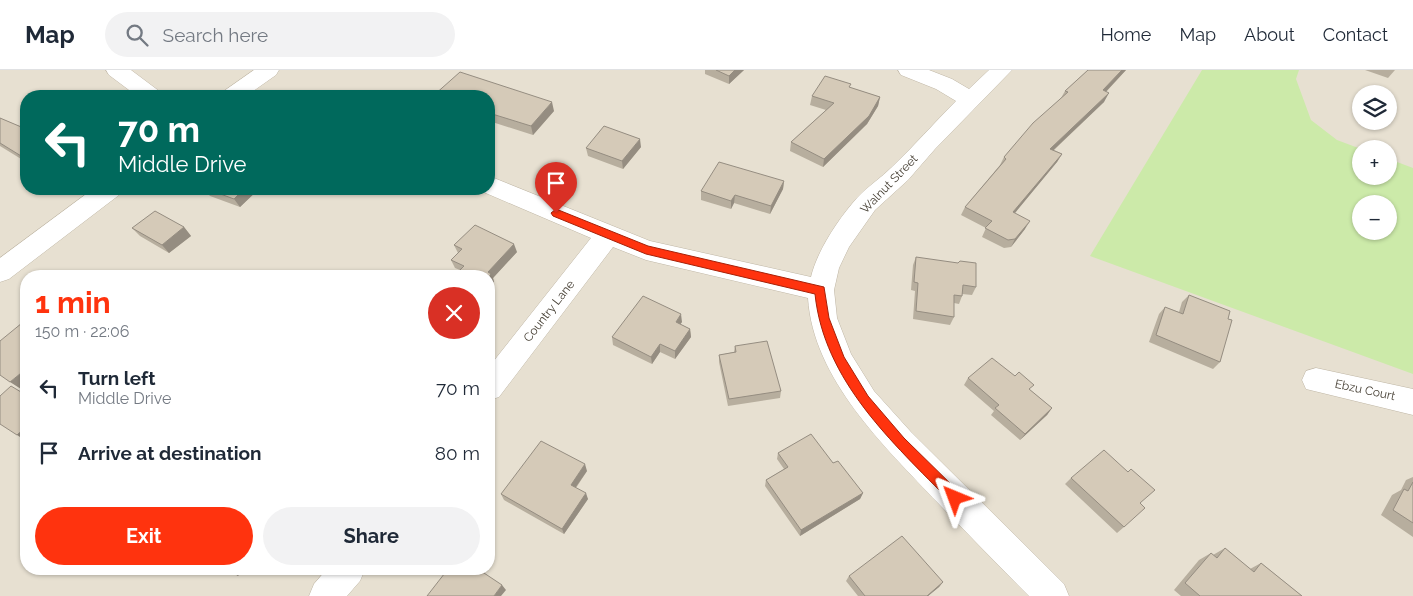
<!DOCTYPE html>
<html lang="en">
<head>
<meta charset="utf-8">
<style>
  body { margin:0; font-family:Raleway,sans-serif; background:#f2f2f3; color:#1f2937; height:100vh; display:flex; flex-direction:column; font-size:19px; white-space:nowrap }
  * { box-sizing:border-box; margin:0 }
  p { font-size:16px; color:#747a83 }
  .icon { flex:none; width:28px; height:28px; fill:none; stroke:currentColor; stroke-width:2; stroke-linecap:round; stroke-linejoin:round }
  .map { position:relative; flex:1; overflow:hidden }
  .panel { position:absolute; left:20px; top:200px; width:475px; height:305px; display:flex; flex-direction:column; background:#fff; border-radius:20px; box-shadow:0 1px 4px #0004 }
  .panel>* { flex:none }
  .banner { position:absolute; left:20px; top:20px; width:475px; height:105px; border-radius:20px; box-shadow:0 1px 4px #0004; background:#00695c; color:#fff; overflow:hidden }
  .controls { position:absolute; left:1352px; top:15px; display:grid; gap:10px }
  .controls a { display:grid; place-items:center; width:45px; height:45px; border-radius:50%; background:#fff; box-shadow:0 1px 4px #0004; font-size:25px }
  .pin { position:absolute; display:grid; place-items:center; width:42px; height:42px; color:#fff; margin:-51px -21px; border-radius:50% 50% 50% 0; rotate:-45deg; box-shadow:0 0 5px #0007 }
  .pin .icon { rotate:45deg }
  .me { position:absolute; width:55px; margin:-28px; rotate:316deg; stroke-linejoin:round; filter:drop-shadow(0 0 4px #0008) }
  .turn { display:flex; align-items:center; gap:18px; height:105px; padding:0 15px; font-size:22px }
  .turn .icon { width:65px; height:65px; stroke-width:2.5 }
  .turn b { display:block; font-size:35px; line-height:42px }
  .round { display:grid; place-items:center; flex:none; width:52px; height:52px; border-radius:26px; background:#f2f2f3 }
  .summary { display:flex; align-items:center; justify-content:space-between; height:85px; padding:0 15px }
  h1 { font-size:30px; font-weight:700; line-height:38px; color:#ff330e }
  .action { display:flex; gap:10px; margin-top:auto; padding:10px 15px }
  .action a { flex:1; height:58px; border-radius:30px; background:#ff330e; color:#fff; font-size:20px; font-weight:700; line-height:58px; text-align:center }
  .action a+a { background:#f2f2f3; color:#1f2937 }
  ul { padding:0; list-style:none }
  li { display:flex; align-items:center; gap:15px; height:65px; padding:0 15px }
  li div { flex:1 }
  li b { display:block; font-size:19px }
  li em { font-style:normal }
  header { display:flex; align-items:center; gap:30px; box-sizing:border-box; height:70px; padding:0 25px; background:#fff; border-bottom:1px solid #e0e1e3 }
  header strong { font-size:24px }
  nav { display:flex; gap:28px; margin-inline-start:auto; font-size:18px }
  .search { width:350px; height:45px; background:#f2f2f3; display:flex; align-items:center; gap:12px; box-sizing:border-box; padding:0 18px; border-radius:28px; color:#747a83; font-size:19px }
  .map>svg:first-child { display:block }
  .residential { fill:#e7e0d1; fill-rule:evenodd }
  .green { fill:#cceaa9; fill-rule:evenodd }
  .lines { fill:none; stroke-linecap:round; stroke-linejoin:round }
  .minor-casing { stroke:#bfb6a5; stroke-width:1 }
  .minor { fill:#fff; fill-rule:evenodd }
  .wall { fill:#b7ae9e }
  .shaded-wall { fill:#958d81 }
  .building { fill:#d5cab8; stroke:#958d81 }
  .route { fill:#ff330e; stroke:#a62109 }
  .labels { text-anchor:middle; stroke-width:4; stroke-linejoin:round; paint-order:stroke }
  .street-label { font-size:12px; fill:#453e33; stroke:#fff }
</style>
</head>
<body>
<header>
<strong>Map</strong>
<div class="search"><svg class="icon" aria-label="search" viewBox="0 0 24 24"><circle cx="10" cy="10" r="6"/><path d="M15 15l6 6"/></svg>Search here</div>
<nav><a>Home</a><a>Map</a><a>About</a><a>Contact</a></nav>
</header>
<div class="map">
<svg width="1413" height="526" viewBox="0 0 1413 526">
  <rect width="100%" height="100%" fill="#f3eee3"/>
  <!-- residential -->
  <path class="residential" d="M0,0H1413V526H0ZM1361,24H1389V51H1361ZM26,26H489V119H26ZM1361,79H1389V106H1361ZM1361,134H1389V161H1361ZM26,206H489V499H26Z"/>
  <!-- green -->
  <path class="green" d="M1202,0H1299L1296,9L1311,50L1337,70L1361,79V106H1389V89L1413,98V304L1090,186ZM1361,134H1389V161H1361Z"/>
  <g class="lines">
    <defs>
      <path id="minor" d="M106,0H131L159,21L162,26H137L109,5Z
        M254,0H279L276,5L246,26H221L224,21Z
        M898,0H929L952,9L969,19L989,0H1012L935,79L908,110L875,140L849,177L839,198L834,220L837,248L851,284L874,321L911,362L1064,514L1069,526H1029C998,495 968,464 938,433C885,377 813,309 808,228L646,190L613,177L499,327L489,330V297L591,168L481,121L479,119H489V106L650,171L811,207C817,181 839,148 857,128C867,117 881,108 892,97C914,76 934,53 956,31L936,19L901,5Z
        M93,119H122L119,125L9,209L0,212V188Z
        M1316,298L1413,319V345L1306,319L1302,310L1306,301Z
        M327,499H365L360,511L347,526H309L314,514Z"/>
    </defs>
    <!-- minor casing -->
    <use href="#minor" class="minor-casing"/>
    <!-- minor -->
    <use href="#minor" class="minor"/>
  </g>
  <!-- wall -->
  <path class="wall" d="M705,0H744L729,14L705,4Z
    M1088,0H1126L1106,22L1104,32L1054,80L1062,84L1057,92L1015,143L1025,159L1011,177L1004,178L982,167L986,158L961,145L965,137L1000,95L1004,87L1061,28L1065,21Z
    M1365,0H1395L1388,8Z
    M851,18L880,27L878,36L867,54L823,97L790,81L791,72L826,40L810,35L812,26Z
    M489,26L554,41L533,65L489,51Z
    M0,48L26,59V92L0,76Z
    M641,77L623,99L588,86L586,78Z
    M784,111L783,119L770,144L734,133L731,139L701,130V121Z
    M204,119H259L240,137L210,126Z
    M184,157L191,166L169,183L140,166L132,158Z
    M454,175L517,182L493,208L494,212L460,200L455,198L451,190L458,183Z
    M916,187L976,217L972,225L962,224V226L959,234L954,233V247L950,255L913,249L915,221L911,220L913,195Z
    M1189,225L1228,249L1220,292L1213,299L1149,272L1159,244L1165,237L1179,242L1182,232Z
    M682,252L680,254L690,259L691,267L675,289L660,282L652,294L613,275L612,267Z
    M735,276L781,321L780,328L728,336L719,292V285L734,282Z
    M968,308L1030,320L1052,338L1047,345L1020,370L991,345L994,341L964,315Z
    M778,383L833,393L863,423L860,429L800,466L765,416L766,410L784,399L777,389Z
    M587,401L576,418L588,429L564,464L504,430L501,424Z
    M1413,407V467L1381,445L1392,425L1401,420L1406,410Z
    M1071,408L1140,433L1124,457L1117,463L1065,414Z
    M1225,478L1250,499L1261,493L1302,526H1181L1174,520L1199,490L1211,483L1213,485Z
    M849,506L943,512L939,517L928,526H858L846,511Z"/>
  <!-- shaded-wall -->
  <path class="shaded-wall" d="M735,0H744L729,14V6Z
    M1122,0H1126L1099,29L1103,20Z
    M1109,23L1104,32L1046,87L1050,79Z
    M880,27L878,36L867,54L823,97L824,89Z
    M552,32L554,41L533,65L531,56Z
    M640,69L641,77L623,99L622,91Z
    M1062,84L1057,92L1009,150L1013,142Z
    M784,111L783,119L770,144L771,136Z
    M244,119H259L240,137L234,129Z
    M735,125L734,133L731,139V131Z
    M1030,151L1025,159L1011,177L1015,169Z
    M184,157L191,166L169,183L162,175Z
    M514,174L517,182L493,208L494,212L489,218V207L488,202Z
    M681,244L682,252L676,260V252Z
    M690,259L691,267L675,289V281Z
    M660,274V282L652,294L651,287Z
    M26,299V314L21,319L10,312Z
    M1052,338L1047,345L1020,370L1025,364Z
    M26,357V371L17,365Z
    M585,394L587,401L573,421L571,415Z
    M586,423L588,429L564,464L562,459Z
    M863,423L860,429L800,466L801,460Z
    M231,499H244L238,506L229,501Z
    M943,512L939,517L928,526H927Z
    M502,515L506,520L501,526H494Z"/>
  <!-- building -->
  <path class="building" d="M716,0H735L729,6Z
    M1088,0H1122L1103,20L1109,23L1050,79L1062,84L1013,142L1030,151L1015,169L1008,170L985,158L992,151L965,137L1006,89L1004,87L1033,53L1068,22L1065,21Z
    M460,2L552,32L531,56L489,43V26H433Z
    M825,6L851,14L849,17L880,27L869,46L824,89L791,72L834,33L812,26Z
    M0,48L26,59V89L0,73Z
    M604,56L640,69L622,91L586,78Z
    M719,92L784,111L771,136L735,125L731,131L701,121Z
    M207,119H244L234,129Z
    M155,141L184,157L162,175L132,158Z
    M475,155L514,174L488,202L491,204L489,207L454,206L464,196L451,190L462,179L454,175Z
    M916,187L958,193L960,191L976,193V217L963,215L962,226L954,225V247L916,241L918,213L914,212Z
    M1189,225L1230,241L1228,249L1232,250L1220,292L1156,265L1165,237L1183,244Z
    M643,226L681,244L676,252L690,259L675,281L660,274L651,287L612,267Z
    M22,253L26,255V299L10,312L0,305V271Z
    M767,271L781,321L729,329L719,285L736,282L735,276Z
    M992,288L1015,306L1019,302L1034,315L1029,319L1052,338L1025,364L995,338L999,335L968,308Z
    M11,316L26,325V357L17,365L0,354V326Z
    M811,364L833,393L838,391L863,423L801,460L766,410L788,397L778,383Z
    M541,371L585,394L571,415L586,423L562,459L501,424Z
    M1104,380L1128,402L1131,399L1155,420L1140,433L1145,438L1124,457L1071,408Z
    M1413,412V453L1393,440L1404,419L1408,421Z
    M902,466L943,512L927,526H865L849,506Z
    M1225,478L1254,502L1261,493L1302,526H1200L1185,513L1211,483L1217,488Z
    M448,499H478L502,515L494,526H427Z"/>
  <!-- route -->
  <path class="route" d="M556,139L648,176L824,217L829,248L844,287L868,326L904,368L960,423L962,428L960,432L955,434L951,432C892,372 824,311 815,224L646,184L553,146L551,143Z"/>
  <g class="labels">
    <!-- street labels -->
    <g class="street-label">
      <text transform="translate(889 114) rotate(-46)" y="4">Walnut Street</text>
      <text transform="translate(549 241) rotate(-52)" y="4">Country Lane</text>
      <text transform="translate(1365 320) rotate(12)" y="4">Ebzu Court</text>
    </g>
  </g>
</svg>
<div class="controls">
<a><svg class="icon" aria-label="layers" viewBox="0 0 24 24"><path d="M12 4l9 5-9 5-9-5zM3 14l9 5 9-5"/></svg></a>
<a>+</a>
<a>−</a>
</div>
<div class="pin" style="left:556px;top:143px;background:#d93025"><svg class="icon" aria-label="arrive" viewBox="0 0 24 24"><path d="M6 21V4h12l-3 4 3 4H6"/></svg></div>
<svg class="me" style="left:955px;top:428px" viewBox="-20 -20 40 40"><path d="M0-17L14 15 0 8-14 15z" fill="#ff330e" stroke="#fff" stroke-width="4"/></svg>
<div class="banner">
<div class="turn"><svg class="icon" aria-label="left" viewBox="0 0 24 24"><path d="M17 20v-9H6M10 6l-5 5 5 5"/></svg><div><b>70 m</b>Middle Drive</div></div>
</div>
<section class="panel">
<div class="summary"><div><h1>1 min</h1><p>150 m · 22:06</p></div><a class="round" style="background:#d93025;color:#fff"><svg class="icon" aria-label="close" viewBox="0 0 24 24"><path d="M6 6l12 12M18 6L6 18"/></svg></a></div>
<ul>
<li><svg class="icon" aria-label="left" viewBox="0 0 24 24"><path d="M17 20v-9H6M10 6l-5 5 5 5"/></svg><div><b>Turn left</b><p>Middle Drive</p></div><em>70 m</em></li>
<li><svg class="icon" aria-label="arrive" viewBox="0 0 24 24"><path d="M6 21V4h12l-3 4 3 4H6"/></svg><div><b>Arrive at destination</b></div><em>80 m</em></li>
</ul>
<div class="action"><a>Exit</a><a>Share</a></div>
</section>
</div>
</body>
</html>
